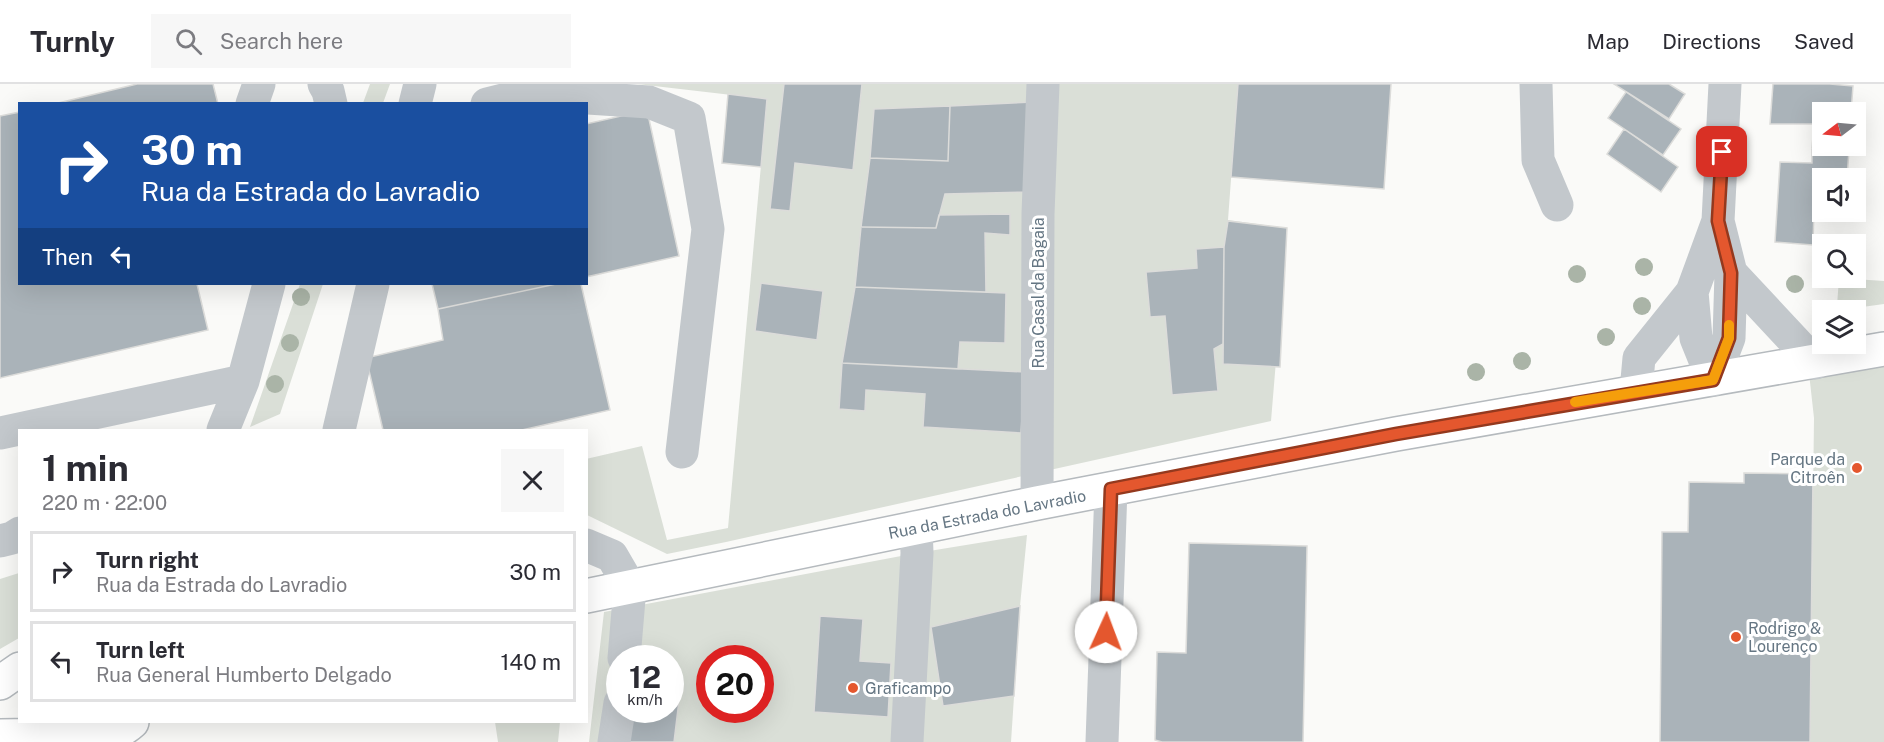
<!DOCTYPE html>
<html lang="en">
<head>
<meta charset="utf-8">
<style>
  body { margin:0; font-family:"Public Sans",sans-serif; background:#f7f7f7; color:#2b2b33; height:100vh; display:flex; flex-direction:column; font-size:22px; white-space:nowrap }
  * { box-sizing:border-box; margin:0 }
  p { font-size:20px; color:#7c7c81 }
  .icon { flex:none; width:33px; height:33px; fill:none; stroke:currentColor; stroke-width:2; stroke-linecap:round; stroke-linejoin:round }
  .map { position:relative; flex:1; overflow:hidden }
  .details { position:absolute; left:18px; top:345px; width:570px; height:294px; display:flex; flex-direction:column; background:#fff; border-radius:0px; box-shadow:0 6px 24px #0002 }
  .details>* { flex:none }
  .banner { position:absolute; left:18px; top:18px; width:570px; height:183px; border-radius:0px; box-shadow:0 6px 24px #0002; background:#1a4fa0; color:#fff; overflow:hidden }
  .needle { width:39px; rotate:254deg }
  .buttons { position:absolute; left:1812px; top:18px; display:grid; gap:12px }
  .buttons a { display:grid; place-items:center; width:54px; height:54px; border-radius:0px; background:#fff; box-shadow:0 6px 24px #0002; font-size:30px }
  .speed { position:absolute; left:606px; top:561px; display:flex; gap:12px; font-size:30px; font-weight:700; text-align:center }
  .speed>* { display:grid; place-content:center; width:78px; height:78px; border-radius:50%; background:#fff; box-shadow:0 6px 24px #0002; line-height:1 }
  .speed small { font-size:15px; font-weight:400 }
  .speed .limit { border:9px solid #d22; background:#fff; color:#111 }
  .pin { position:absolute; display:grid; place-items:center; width:51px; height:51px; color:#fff; margin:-26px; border-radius:12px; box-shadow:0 3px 9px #0006 }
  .me { position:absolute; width:66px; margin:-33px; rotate:2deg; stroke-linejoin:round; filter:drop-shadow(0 0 4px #0008) }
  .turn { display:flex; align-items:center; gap:21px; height:126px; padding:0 24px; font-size:27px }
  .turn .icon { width:78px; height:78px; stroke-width:2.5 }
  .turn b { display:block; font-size:42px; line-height:51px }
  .then { display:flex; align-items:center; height:57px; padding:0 24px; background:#0003; gap:12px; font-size:22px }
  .round { display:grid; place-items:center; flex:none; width:63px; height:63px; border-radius:0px; background:#f7f7f7 }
  .headline { display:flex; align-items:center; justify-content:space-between; height:102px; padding:0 24px }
  h1 { font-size:36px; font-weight:700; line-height:45px }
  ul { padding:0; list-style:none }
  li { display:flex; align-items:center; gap:18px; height:81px; margin:0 12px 9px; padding:0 12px; border:3px solid #e1e1e2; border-radius:0px }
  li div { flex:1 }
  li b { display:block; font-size:22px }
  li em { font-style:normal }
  header { display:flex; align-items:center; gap:36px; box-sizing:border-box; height:84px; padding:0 30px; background:#fff; border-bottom:2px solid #e1e1e2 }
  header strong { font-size:28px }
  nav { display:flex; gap:33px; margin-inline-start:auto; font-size:21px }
  .search { width:420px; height:54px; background:#f7f7f7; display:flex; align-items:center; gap:15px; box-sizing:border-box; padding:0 21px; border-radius:0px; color:#7c7c81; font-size:22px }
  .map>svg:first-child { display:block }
  .green { fill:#dadfd7; fill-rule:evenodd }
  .building { fill:#aab3b9; stroke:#dcdcda; stroke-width:1.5 }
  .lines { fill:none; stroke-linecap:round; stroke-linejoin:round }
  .major-casing { stroke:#b5babe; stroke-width:36 }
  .minor { stroke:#c3c8cc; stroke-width:33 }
  .major { stroke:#fff; stroke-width:33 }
  .tree { fill:#aab4a7 }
  .route-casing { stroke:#94391e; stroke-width:15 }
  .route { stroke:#e4572e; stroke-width:10 }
  .slow { stroke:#f59e0b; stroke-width:10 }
  .poi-dot { fill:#e4572e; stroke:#fff; stroke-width:2 }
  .labels { text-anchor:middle; stroke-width:6; stroke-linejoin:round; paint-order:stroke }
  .street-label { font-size:16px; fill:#657683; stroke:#fff }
  .poi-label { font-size:16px; fill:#657683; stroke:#fff; text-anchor:start }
</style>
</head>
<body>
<header>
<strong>Turnly</strong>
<div class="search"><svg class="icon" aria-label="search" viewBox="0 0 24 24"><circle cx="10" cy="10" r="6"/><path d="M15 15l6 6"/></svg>Search here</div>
<nav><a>Map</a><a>Directions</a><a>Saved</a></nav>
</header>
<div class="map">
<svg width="1884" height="658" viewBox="0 0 1884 658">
  <rect width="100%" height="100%" fill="#fafaf8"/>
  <!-- green -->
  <path class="green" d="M370,0H390L383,19H363Z
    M637,0H1238L1228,136L1287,144L1271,337L726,458L667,470L587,431L586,375L642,362L667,456L728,444L767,15Z
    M1839,194L1884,197V220L1855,224L1837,222Z
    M300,200H323L280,330L250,343Z
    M1884,278V658H1810L1814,334L1809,289Z
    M1027,451L1020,522L1011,658H589L604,528L917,469ZM620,574H670V626H620ZM710,574H760V626H710Z
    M19,489V554L0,565V495Z
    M495,638H560L558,658H498Z"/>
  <!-- building -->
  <path class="building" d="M137,0H213L218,20H54Z
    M784,0H862L853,86L795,79L790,127L770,125Z
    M1238,0H1391L1384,105L1231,93Z
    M1614,0H1669L1685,10L1669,35Z
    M1773,0H1830L1853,2L1851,28H1822V62H1849V66L1812,64L1814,40H1770Z
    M1626,8L1681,45L1663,71L1608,34Z
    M728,10L767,15L761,83L722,79Z
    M1033,18L1029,108L945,110L936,144L861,143L870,74L948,77L950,22Z
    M950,22L948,77L870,74L874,25Z
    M647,26L679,172L586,193V40Z
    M20,28V200H197L208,246L0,294V32Z
    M1624,45L1678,83L1661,108L1607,70Z
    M1812,64L1849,66L1847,94H1822V122H1814L1813,161L1775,158L1780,78L1812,79Z
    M1010,130V151L985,149L986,208L855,203L861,143L936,144L939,131Z
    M1228,137L1287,144L1280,283L1223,280L1224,163Z
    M1224,163L1223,260L1214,265L1218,307L1172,311L1165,232L1150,233L1146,188L1197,184L1196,165Z
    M761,199L823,207L817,256L755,247Z
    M432,200H556L438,225Z
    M556,200H581L610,326L522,346H383L366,274L443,256L438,225Z
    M855,203L1006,209L1005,259L960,258L958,285L842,279Z
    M842,279L1025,288L1021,349L923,343L925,310L866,306L865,327L839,325Z
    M1744,389L1813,390L1810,658H1660L1662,448H1688L1689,398L1744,399Z
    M1189,459L1307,462L1303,658H1162L1155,656L1157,568L1186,569Z
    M1020,522L1014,612L943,622L931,543Z
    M820,532L863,535L860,577L891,579L888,633L814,628Z
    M670,599L681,600L674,658H626L630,626H670Z"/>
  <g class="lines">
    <defs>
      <path id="major" d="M586,512L1037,419L1396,350L1884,265
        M0,599L20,585
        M47,638C69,658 110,658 132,638
        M0,652L62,651"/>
    </defs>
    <!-- major casing -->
    <use href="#major" class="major-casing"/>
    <!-- minor -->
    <path class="minor" d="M324,0L328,7L331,20
      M1536,0L1538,76L1557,121
      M252,20L259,0
      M415,20L420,0
      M487,20L527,10L649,18L689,34L708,145L682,368
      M1731,189L1815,279
      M1713,296L1696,254L1692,208L1718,137L1725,0
      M1713,296L1729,254L1731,189L1718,137
      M1636,307L1639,274L1692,208
      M223,346L243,297L269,200
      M339,346L373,200
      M0,349L243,297
      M1037,419L1038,130L1043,0
      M0,457L12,454L20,449
      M586,461L612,472L630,503L624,574
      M614,658L620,619
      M907,658L917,469L916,443
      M1102,658L1111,405"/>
    <!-- major -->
    <use href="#major" class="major"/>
  </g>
  <!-- trees -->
  <g class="tree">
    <circle cx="1644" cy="183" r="9"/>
    <circle cx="1577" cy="190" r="9"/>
    <circle cx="1795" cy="200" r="9"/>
    <circle cx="301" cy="213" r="9"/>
    <circle cx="1642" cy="222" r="9"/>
    <circle cx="1606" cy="253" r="9"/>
    <circle cx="290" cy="259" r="9"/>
    <circle cx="1522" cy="277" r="9"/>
    <circle cx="1476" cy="288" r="9"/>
    <circle cx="275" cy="300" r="9"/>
  </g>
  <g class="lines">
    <defs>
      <path id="route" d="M1106,548L1111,405L1396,350L1713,296L1729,254L1731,189L1718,137L1722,68"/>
    </defs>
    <!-- route casing -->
    <use href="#route" class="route-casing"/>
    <!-- route -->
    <use href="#route" class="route"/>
    <!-- slow -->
    <path class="slow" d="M1575,318L1713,296L1729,254V241"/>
  </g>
  <!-- markers -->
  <g class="poi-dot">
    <circle cx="1857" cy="384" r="6"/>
    <circle cx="1736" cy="553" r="6"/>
    <circle cx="853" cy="604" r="6"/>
  </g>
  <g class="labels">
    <!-- street labels -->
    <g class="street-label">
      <text transform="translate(1038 209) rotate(-90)" y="6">Rua Casal da Bagaia</text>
      <text transform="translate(987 430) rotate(-11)" y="6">Rua da Estrada do Lavradio</text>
    </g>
    <!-- poi labels -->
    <g class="poi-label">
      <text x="1845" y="381" text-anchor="end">Parque da<tspan x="1845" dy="18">Citroên</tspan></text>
      <text x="1748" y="550">Rodrigo &amp;<tspan x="1748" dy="18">Lourenço</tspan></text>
      <text x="865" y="610">Graficampo</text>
    </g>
  </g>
</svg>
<div class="buttons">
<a><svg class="needle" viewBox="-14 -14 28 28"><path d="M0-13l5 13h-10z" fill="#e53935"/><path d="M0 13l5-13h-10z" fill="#7c7c81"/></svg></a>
<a><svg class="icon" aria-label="sound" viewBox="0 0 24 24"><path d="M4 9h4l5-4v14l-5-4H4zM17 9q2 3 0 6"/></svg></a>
<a><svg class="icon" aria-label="search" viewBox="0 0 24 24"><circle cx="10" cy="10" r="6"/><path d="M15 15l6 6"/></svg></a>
<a><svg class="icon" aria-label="layers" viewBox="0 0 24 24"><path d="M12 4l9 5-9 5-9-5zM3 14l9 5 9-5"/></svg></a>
</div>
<div class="speed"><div>12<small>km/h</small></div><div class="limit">20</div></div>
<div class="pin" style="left:1722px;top:68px;background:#d93025"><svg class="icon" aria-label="arrive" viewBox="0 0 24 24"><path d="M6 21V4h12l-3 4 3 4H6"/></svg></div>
<svg class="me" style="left:1106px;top:548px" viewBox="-20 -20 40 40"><circle r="19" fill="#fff"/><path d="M0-13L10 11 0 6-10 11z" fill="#e4572e"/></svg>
<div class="banner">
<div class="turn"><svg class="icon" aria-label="right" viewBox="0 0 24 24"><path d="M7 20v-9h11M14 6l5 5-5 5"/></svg><div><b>30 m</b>Rua da Estrada do Lavradio</div></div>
<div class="then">Then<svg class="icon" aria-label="left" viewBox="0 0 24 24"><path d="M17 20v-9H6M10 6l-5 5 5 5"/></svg></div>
</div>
<section class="details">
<div class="headline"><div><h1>1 min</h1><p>220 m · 22:00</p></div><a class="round"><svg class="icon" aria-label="close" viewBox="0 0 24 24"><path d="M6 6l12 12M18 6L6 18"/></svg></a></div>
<ul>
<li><svg class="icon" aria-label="right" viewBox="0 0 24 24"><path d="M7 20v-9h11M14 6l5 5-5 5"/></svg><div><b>Turn right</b><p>Rua da Estrada do Lavradio</p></div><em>30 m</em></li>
<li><svg class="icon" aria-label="left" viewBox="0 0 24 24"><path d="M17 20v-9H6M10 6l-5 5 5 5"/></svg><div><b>Turn left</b><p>Rua General Humberto Delgado</p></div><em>140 m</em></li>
</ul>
</section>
</div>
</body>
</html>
